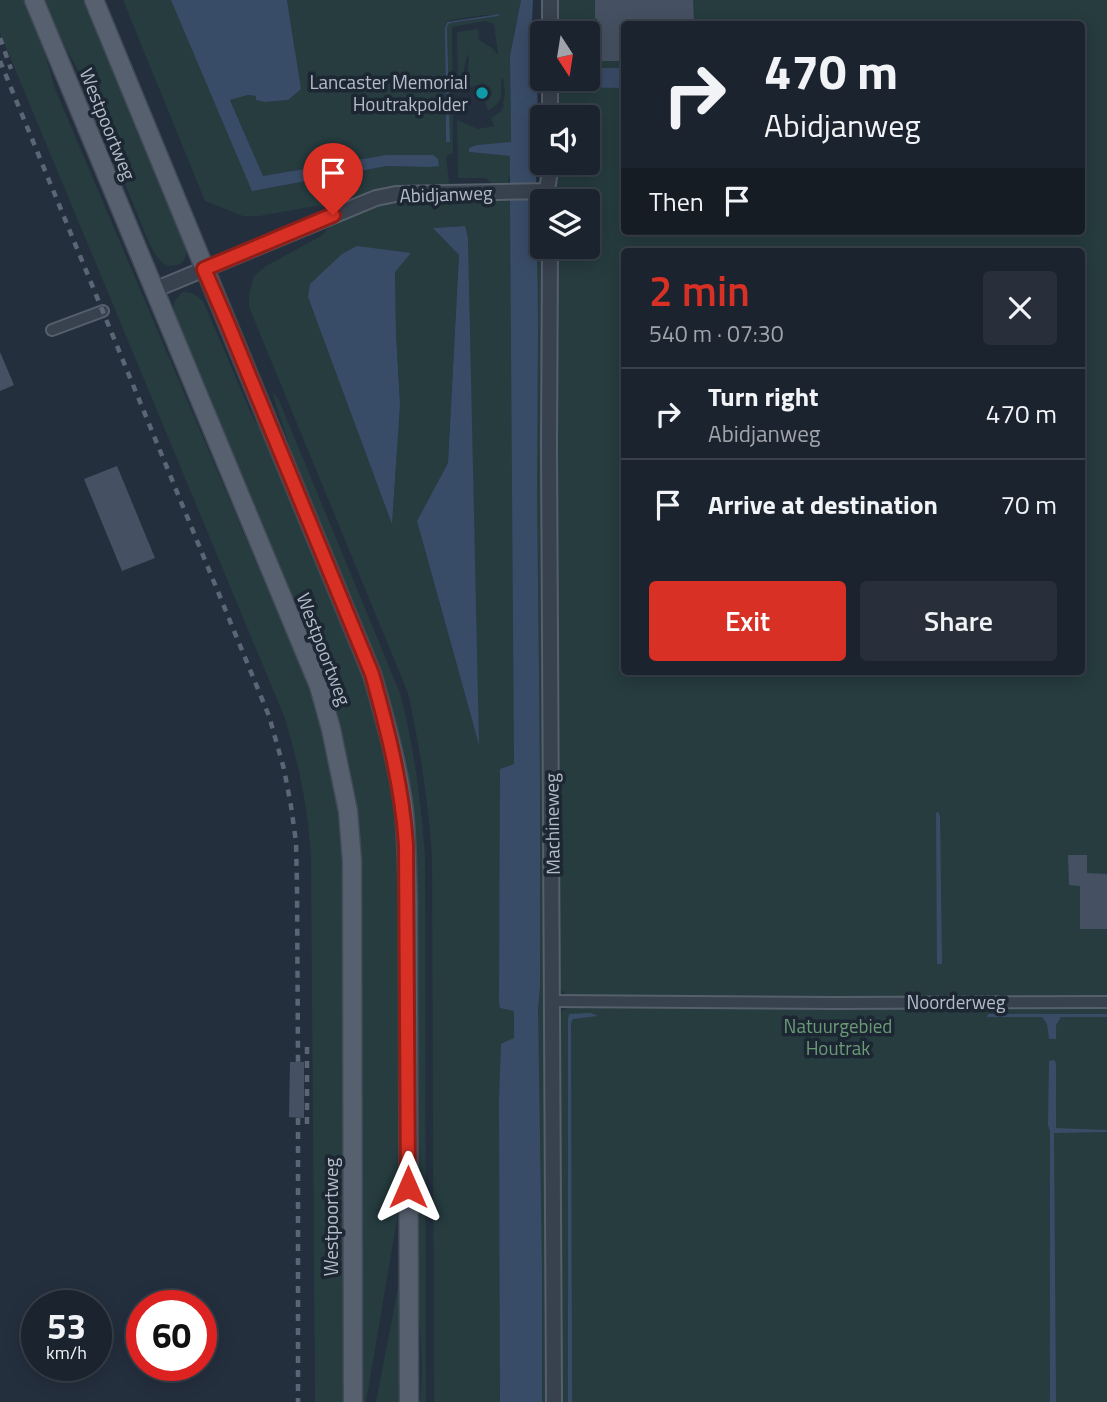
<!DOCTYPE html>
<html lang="en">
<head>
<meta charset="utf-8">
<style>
  body { margin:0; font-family:"Titillium Web",sans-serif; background:#282f3a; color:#f1f3f6; height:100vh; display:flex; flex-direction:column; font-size:26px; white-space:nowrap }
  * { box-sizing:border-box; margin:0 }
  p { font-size:23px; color:#a0a4aa }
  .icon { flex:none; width:38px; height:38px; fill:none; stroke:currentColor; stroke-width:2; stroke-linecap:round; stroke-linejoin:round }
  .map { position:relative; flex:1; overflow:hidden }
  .details { position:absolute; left:621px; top:248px; width:464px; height:427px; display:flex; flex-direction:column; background:#1b232e; border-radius:7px; box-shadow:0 4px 18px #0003,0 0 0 2px #39404a }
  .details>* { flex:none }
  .banner { position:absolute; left:621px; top:21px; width:464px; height:214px; border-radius:7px; box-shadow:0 4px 18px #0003,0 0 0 2px #39404a; background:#1b232e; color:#f1f3f6; overflow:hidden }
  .needle { width:46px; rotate:168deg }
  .fabs { position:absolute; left:530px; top:21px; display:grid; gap:14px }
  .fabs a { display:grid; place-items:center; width:70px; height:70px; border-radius:7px; background:#1b232e; box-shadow:0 4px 18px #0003,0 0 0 2px #39404a; font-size:35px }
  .speed { position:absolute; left:21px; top:1290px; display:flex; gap:14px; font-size:35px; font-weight:700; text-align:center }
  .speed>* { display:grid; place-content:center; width:91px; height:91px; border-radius:50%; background:#1b232e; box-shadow:0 4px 18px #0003,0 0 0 2px #39404a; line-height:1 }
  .speed small { font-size:18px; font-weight:400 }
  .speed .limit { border:10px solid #d22; background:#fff; color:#111 }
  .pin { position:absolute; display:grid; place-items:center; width:60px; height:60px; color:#fff; margin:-72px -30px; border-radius:50% 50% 50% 0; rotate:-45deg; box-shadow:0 0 7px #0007 }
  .pin .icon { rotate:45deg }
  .me { position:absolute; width:77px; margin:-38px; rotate:0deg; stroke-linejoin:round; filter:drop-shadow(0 0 5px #0008) }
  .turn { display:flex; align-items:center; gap:24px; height:147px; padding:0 28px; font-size:32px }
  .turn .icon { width:91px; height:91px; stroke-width:2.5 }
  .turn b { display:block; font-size:49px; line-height:60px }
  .then { display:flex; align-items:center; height:66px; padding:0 28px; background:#0003; gap:14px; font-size:26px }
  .round { display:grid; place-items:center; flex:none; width:74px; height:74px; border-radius:7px; background:#282f3a }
  .overview { display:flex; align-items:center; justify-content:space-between; height:119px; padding:0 28px }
  h1 { font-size:42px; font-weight:600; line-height:52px; color:#d93025 }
  .action { display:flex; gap:14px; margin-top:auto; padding:14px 28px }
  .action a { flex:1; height:80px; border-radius:7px; background:#d93025; color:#fff; font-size:28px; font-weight:600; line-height:80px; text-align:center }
  .action a+a { background:#282f3a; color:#f1f3f6 }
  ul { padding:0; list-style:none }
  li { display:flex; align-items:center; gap:21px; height:91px; padding:0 28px; border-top:2px solid #39404a }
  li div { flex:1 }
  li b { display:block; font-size:26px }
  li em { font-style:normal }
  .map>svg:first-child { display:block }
  .green { fill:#263c3f; fill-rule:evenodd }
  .water { fill:#394c67 }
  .building { fill:#455162 }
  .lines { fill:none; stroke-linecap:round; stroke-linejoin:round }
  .minor-casing { stroke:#565f6c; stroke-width:14 }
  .tertiary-casing { stroke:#565f6c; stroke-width:18 }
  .primary-casing { stroke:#414a57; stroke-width:21 }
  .minor { stroke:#38414e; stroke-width:10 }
  .tertiary { stroke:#38414e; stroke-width:14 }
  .primary { stroke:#56606e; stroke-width:18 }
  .rail { stroke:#5a6575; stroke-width:4.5; stroke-dasharray:7 7; stroke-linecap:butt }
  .route-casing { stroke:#8d1f18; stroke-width:18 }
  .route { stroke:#d93025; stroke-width:12 }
  .culture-dot { fill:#0f9aa8; stroke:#1d2633; stroke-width:2.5 }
  .labels { text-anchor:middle; stroke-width:7; stroke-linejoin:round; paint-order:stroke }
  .poi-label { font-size:19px; fill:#b4bcc9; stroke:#1d2633; text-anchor:end }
  .street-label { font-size:19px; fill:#b4bcc9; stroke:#1d2633 }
  .park-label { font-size:19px; fill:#6b9a76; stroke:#1d2633 }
</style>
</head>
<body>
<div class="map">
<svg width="1107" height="1402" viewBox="0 0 1107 1402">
  <rect width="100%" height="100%" fill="#242f3e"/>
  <!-- green -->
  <path class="green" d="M0,0H26L39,32L55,89L298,661L316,706L332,753L343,811L347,1402H315L311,860C309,811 299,764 284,716L0,33Z
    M43,0H87L186,243C186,247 187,251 186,255C184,265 171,269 163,263C156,258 153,250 149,243L82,77L53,26Z
    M123,0H172L253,191L387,166L429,167L386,155L263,176L230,100L248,95L256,96L265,102L288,100L295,49L287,0H521L510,56L511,143L477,145L469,152L510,156L511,173L507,184L493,185L486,178H458L457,120L478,129L494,126L491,118L500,112L504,105L503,104L505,94L503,78L501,80C502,95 503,103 488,110L485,102L489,100L492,94L490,87L483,83L471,87L466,84L469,60L468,54C463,67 464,82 458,96L457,32L478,29L479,40L492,48L498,55L494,24L485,21L452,27L453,153L446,156L449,183L446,187L385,188L337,208L315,206L260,216H243L205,201ZM485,15H499L498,16L450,23L447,26L450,142H446L445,28L446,22L451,20Z
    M555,0H1107V1402H560V1017L562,1011L568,1008V996L561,990L560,983L557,247H588V201H557L556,163H588V117H556V79H588V33H555ZM625,24H1082V231H625ZM625,252H1082V672H625Z
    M411,201H506L542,203V247H545L549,1402H434L432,856C428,801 420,747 408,693L249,307V294L254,276L266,266L321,236L332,224L385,204ZM464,226L468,238L478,742L417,521L448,463L459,254L434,228ZM395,272L396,333L400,405L392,522L308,297Z
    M182,292C193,292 197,295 204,303L251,413L282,470L369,686L397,803L400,859L401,1196L366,1402H359L349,779L180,332L174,313V302Z
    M272,392L278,398L400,693C414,747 421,801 425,856L426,1402H420C424,1364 421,1327 415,1290L406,771L395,723L381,674L296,466Z
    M401,1272V1402H376Z"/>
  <!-- water -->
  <path class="water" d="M171,0H287L301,89L288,100L265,102L256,100V96L248,95L230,100L263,176L386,155H433L438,159L439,166L429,167L387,166L252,191Z
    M521,0H533L532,21L537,39L538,70L536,174L538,325L537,490L540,778V987L538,1010L542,1274V1402H500L499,1101L501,1044L514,1038V1011L500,1008L499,1000L500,769L514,764L510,202V156L469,152V148L477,145L511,142L510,56Z
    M500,14L498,16L450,23L447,26L450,142H446L445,28L447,22Z
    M588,68H625V88L569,87L567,84V79H588Z
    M465,226L468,238L479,745L417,521L448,463L459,255L433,228Z
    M357,246L411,253L395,272L396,333L400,405L392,524L308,297L310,284L342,254Z
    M938,812L940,816L942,964H937L936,813Z
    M591,1013L598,1016L573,1019L571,1023L572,1402H568V1019L569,1014Z
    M988,1014H1107V1017H1061L1056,1025V1039H1049L1047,1024L1042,1017H987Z
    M1054,1060L1056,1063V1128L1107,1130V1132L1054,1133L1056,1402H1050V1131L1048,1125L1049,1061Z"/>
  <!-- building -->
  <path class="building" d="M595,0H693L694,24H625V61H597V18L595,19Z
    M0,352L14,385L0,391Z
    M117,466L155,558L122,571L84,479Z
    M1068,855H1087V873L1107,874V929H1080V886L1069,885Z
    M290,1062H304V1118L289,1117Z"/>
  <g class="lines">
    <defs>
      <path id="minor" d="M52,330L103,311
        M553,1001L835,1003L1107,1002"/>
      <path id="tertiary" d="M550,0V33
        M550,117V79
        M548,201L547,191L551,163
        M550,247L549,447L554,1402
        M154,290L376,198L396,194L547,191"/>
      <path id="primary" d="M34,0L319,686L331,729L348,811L352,861L353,1402
        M94,0L372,674C385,719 398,764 404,811C407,841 407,872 408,903L409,1402"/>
    </defs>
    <!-- minor casing -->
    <use href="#minor" class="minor-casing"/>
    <!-- tertiary casing -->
    <use href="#tertiary" class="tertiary-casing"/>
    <!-- primary casing -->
    <use href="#primary" class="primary-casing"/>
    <!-- minor -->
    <use href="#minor" class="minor"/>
    <!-- tertiary -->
    <use href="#tertiary" class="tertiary"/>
    <!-- primary -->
    <use href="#primary" class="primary"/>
    <!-- rail -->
    <path class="rail" d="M0,38L11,69
      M0,61L269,716L284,769L291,806L296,842L297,885L298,1062
      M307,1047V1124
      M298,1118V1402"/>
  </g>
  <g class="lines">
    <defs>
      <path id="route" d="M333,215L204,269L227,322L372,674C388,731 402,786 406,845L408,1187"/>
    </defs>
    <!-- route casing -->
    <use href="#route" class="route-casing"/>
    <!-- route -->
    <use href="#route" class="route"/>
  </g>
  <!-- markers -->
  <circle class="culture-dot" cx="482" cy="93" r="7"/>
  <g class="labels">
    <!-- poi labels -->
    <g class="poi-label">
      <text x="468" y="89">Lancaster Memorial<tspan x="468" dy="22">Houtrakpolder</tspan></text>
    </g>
    <!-- street labels -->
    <g class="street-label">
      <text transform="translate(108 124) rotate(68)" y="7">Westpoortweg</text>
      <text transform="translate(446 194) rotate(-2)" y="7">Abidjanweg</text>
      <text transform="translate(324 649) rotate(69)" y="7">Westpoortweg</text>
      <text transform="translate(552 824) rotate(-91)" y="7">Machineweg</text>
      <text x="956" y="1009">Noorderweg</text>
      <text transform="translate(331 1217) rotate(-90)" y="7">Westpoortweg</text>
    </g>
    <!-- park labels -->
    <g class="park-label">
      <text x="838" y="1033">Natuurgebied<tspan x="838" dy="22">Houtrak</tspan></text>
    </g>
  </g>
</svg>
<div class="fabs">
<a><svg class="needle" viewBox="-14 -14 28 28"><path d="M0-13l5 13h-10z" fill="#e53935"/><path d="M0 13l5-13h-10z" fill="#a0a4aa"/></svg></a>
<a><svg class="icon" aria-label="sound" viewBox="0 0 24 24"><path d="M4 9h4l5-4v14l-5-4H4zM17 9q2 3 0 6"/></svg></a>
<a><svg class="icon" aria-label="layers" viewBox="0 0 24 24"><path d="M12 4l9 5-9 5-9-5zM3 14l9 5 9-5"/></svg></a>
</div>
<div class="speed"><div>53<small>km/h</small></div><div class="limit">60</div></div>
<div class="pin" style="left:333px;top:215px;background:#d93025"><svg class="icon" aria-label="arrive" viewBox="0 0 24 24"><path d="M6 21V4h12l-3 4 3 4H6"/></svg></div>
<svg class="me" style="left:408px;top:1187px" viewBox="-20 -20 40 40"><path d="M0-17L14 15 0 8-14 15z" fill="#d93025" stroke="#fff" stroke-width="4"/></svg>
<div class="banner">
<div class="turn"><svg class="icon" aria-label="right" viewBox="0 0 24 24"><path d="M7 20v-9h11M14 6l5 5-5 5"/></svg><div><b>470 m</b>Abidjanweg</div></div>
<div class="then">Then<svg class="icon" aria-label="arrive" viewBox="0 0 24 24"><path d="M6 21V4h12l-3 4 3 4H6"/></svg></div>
</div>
<section class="details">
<div class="overview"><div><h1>2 min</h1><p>540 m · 07:30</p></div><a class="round"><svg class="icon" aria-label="close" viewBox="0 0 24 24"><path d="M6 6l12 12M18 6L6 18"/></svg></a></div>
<ul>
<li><svg class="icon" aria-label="right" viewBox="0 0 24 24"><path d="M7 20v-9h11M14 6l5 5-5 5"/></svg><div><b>Turn right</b><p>Abidjanweg</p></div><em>470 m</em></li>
<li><svg class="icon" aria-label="arrive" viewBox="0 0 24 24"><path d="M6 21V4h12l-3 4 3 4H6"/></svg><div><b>Arrive at destination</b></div><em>70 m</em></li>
</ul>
<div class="action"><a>Exit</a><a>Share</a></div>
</section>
</div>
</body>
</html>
